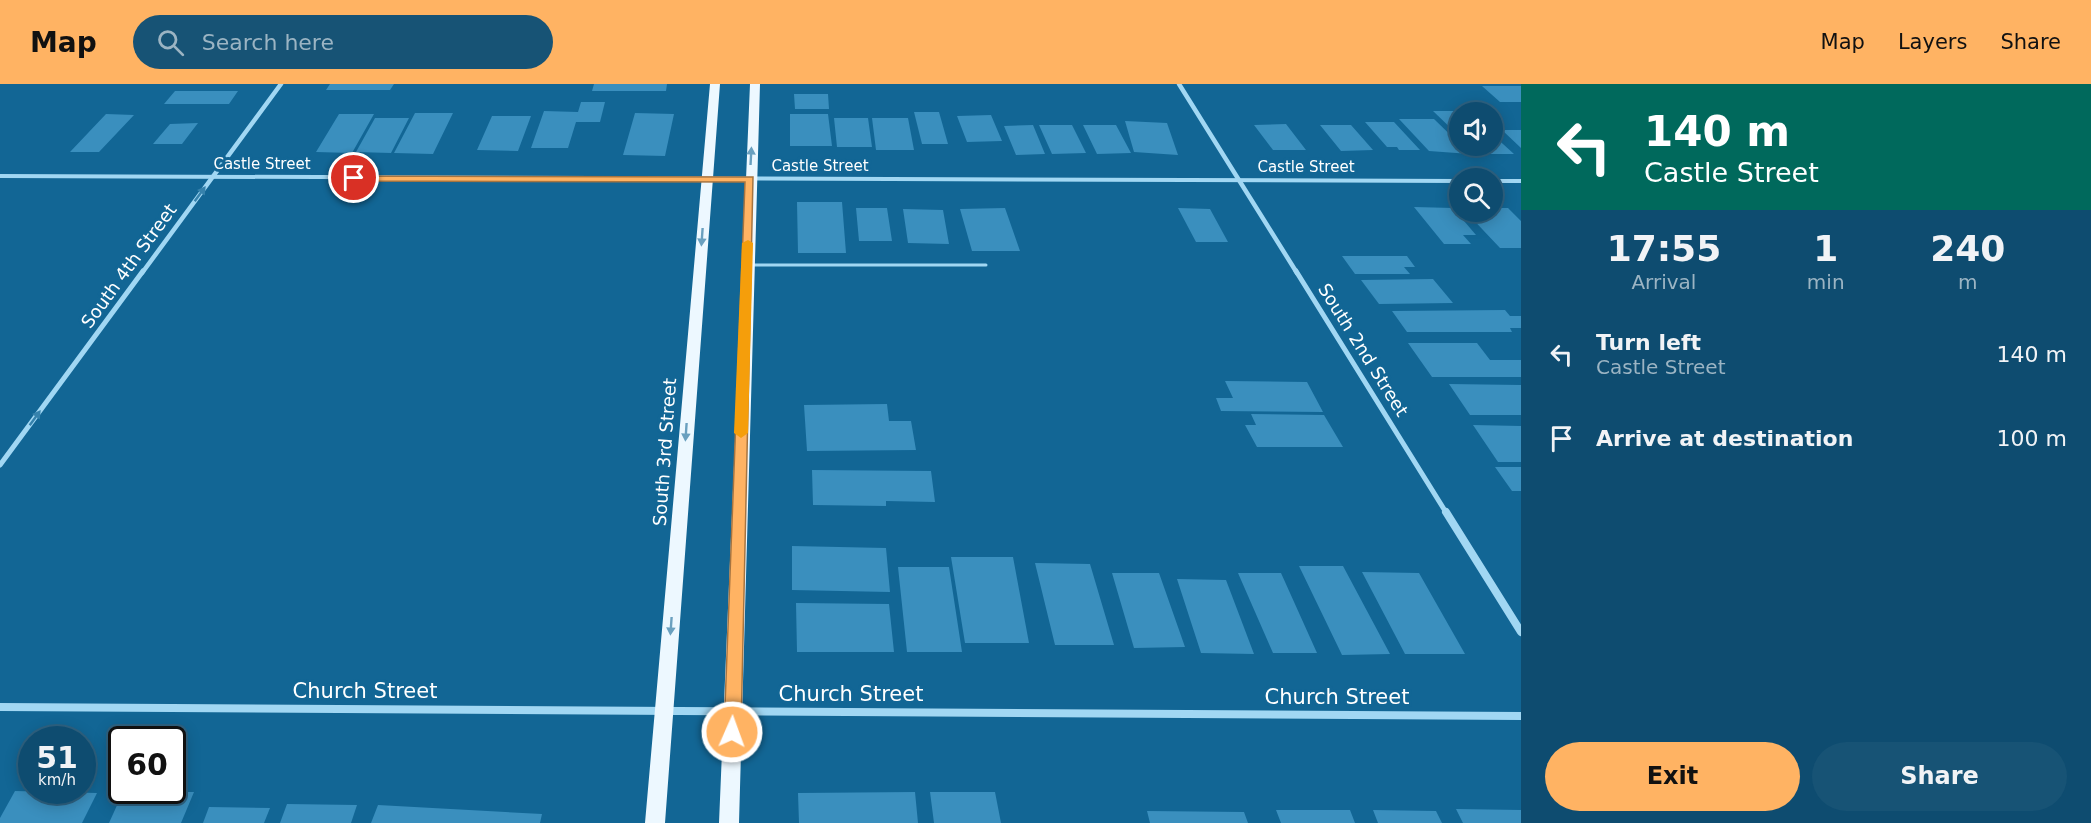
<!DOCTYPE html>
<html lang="en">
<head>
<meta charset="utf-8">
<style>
  body { margin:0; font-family:"DejaVu Sans",sans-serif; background:#175375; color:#f1f3f6; height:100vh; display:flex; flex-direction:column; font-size:22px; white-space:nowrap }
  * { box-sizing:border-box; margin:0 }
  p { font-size:20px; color:#9bb4c3 }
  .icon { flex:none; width:33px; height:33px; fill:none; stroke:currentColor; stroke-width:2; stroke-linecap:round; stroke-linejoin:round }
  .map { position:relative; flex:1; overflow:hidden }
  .side { display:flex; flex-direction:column; background:#0e4c70; width:570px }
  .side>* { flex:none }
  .hud { background:#00695c; color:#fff; overflow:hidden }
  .buttons { position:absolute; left:1449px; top:18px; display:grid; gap:12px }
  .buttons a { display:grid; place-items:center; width:54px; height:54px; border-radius:50%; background:#0e4c70; box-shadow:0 3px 15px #0003,0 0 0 2px #2e6383; font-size:30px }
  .speed { position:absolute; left:18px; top:642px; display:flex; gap:12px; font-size:30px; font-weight:700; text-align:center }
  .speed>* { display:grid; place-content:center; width:78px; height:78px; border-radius:50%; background:#0e4c70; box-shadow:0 3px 15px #0003,0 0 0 2px #2e6383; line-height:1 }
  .speed small { font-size:15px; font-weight:400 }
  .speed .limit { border:3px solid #111; border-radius:9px; background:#fff; color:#111 }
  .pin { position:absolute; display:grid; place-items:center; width:51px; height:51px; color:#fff; margin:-26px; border:3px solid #fff; border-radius:50%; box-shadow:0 2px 6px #0007 }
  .me { position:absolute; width:66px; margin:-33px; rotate:2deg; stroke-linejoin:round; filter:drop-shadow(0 0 4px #0008) }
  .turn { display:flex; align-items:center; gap:21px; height:126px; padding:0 24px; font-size:27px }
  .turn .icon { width:78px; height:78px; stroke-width:2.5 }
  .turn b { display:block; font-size:42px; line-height:51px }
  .eta { display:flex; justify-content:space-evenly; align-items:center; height:102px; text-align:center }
  .eta b { font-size:36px; font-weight:700; line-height:42px }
  .cta { display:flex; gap:12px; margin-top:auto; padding:12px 24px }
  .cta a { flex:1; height:69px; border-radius:36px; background:#ffb363; color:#111; font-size:24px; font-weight:700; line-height:69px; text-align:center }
  .cta a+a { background:#175375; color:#f1f3f6 }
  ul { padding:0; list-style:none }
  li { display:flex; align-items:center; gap:18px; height:84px; padding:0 24px }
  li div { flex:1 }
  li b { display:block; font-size:22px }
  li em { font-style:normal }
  header { display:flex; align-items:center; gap:36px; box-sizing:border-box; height:84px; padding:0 30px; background:#ffb363; color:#111 }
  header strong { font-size:28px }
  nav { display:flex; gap:33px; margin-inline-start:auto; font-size:21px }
  .search { width:420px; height:54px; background:#175375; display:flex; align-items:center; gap:15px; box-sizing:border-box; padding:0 21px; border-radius:33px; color:#9bb4c3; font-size:22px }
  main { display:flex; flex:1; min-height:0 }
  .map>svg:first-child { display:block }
  .building { fill:#3a8fbe }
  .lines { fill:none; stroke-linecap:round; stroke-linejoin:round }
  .service { stroke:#a1d7f3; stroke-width:3 }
  .minor-far2 { stroke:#a1d7f3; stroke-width:4.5 }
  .minor-far1 { stroke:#a1d7f3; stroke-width:5 }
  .minor { stroke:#a1d7f3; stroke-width:8 }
  .tertiary { fill:#a1d7f3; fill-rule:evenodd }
  .primary { fill:#edf8ff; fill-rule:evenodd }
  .oneway { fill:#6aa0bf }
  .oneway2 { fill:#3682ac }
  .route { fill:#ffb363; stroke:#a67440; stroke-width:1.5 }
  .slow { fill:#f59e0b }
  .labels { text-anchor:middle; stroke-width:6; stroke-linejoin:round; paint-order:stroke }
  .far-street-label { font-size:15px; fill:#fff; stroke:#126695 }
  .street-label { font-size:18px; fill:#fff; stroke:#126695 }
  .near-street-label { font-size:21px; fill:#fff; stroke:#126695 }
</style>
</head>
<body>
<header>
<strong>Map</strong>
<div class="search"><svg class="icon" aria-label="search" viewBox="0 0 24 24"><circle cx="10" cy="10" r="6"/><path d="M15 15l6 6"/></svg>Search here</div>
<nav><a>Map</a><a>Layers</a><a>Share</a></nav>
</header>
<main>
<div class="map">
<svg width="1521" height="739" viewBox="0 0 1521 739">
  <rect width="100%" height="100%" fill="#126695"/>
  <!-- building -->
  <path class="building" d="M330,0H394L390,6H326Z
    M594,0H667L666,7H592Z
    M1482,2H1521V18H1500Z
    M175,7H238L229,20H164Z
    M794,10H828L829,25H795Z
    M581,18H605L600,38H576L568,64H531L544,27L578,28Z
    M1433,27H1456L1460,30V53Z
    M914,28H939L948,60H922Z
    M415,29H453L433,70L394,69Z
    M635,29L674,30L665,72L623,71Z
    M106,30L134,31L99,68H70Z
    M339,30H374L352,69L316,68Z
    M790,30H828L832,62H790Z
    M991,31L1002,57L967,58L957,32Z
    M492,32H531L518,67L477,66Z
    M375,34H409L391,69L356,68Z
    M834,34H868L872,63H837Z
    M872,34H908L914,66H876Z
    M1399,35H1434L1470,70L1429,67Z
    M1125,37L1167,39L1178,71L1134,68Z
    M1365,38H1394L1420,66H1399L1397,63H1387Z
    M198,39L182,60H153L170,40Z
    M1286,40L1306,66H1273L1254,41Z
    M1033,41L1045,70L1016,71L1004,42Z
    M1039,41H1072L1086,69L1052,70Z
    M1083,41H1116L1131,69L1097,70Z
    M1320,41H1351L1373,66L1341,67Z
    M1502,46H1521V64Z
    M1492,50L1514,70H1477L1468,62H1492Z
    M797,118H842L846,169H798Z
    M1414,123L1453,124L1476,151H1463L1471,160H1444Z
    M856,124H887L892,157H859Z
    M1005,124L1020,167H972L960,125Z
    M1178,124L1210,125L1228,158H1196Z
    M1492,124H1508L1521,137V164H1500L1466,128H1492Z
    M903,125L943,126L949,160L908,159Z
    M1342,172H1407L1415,183H1404L1410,190H1355Z
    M1433,195L1453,219L1379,220L1361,196Z
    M1505,226L1510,232H1521V244H1510L1512,248H1407L1392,227Z
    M1408,259H1477L1490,276H1521V293H1432Z
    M1225,297L1307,298L1323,328L1221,327L1216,314H1233Z
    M1449,300L1521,301V331H1470Z
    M887,320L889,337H911L916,366L807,367L804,321Z
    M1251,330L1324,331L1343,363H1257L1245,341H1256Z
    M1473,341L1521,342V378H1498Z
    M1495,383H1521V407H1512Z
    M812,386L931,387L935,418L886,417V422L813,421Z
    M792,462L886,464L890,508L792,506Z
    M951,473H1013L1029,559H965Z
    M1035,479L1090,480L1114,561H1055Z
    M1299,482H1343L1390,570L1342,571Z
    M898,483H949L962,568H907Z
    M1362,488L1419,489L1465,570H1405Z
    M1112,489H1159L1185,563L1134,564Z
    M1238,489H1281L1317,569H1273Z
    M1177,495L1226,496L1254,570L1201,569Z
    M796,519L889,520L894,568H797Z
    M15,707L97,709L82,739H0V734Z
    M123,708H194L181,739H109Z
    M915,708L918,739H799L798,709Z
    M930,708H995L1001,739H934Z
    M287,720L357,721L351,739H280Z
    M378,721L542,730L540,739H371Z
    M209,723L270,724L264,739H203Z
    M1456,725L1521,726V739H1463Z
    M1276,726H1350L1355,739H1281Z
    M1373,726L1436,727L1442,739H1378Z
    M1147,727L1244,728L1248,739H1150Z"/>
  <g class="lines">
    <!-- service -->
    <path class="service" d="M750,181H986"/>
    <!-- minor-far2 -->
    <path class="minor-far2" d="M1179,0L1297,189
      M142,189L281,0"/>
    <!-- minor-far1 -->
    <path class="minor-far1" d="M1296,187L1447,430
      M0,381L143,187"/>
    <!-- minor -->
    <path class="minor" d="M1446,428L1521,548
      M0,623L1521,632"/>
    <!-- tertiary -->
    <path class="tertiary" d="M0,90L1460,95V99L0,94Z
      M1492,95H1521V99H1492Z"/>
    <!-- primary -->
    <path class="primary" d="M710,0H720L665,739H645Z
      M750,0H760L739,739H719Z"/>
  </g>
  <!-- one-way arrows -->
  <defs><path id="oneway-solid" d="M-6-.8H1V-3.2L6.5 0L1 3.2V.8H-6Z" transform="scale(1.5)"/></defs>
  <g class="oneway">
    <use href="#oneway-solid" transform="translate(751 72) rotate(-87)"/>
    <use href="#oneway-solid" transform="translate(702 153) rotate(94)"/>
    <use href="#oneway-solid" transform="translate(686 348) rotate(94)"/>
    <use href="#oneway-solid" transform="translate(671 542) rotate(94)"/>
  </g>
  <g class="oneway2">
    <use href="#oneway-solid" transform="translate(200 110) rotate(-54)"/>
    <use href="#oneway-solid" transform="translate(35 334) rotate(-54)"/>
  </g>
  <!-- route -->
  <path class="route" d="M350,92L753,93L741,648L739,654L732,656L726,654L724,648L745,98L354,97L350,96Z"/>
  <!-- slow -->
  <path class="slow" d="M748,156L753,159L748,349L741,354L734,349L742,159Z"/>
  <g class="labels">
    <!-- far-street labels -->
    <g class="far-street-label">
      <text x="262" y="85">Castle Street</text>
      <text x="820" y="87">Castle Street</text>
      <text x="1306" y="88">Castle Street</text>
    </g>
    <!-- street labels -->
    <g class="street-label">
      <text transform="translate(129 182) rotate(-54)" y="6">South 4th Street</text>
      <text transform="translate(1363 266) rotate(58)" y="6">South 2nd Street</text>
      <text transform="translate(665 368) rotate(-86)" y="6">South 3rd Street</text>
    </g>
    <!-- near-street labels -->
    <g class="near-street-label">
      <text x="365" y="614">Church Street</text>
      <text x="851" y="617">Church Street</text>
      <text x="1337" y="620">Church Street</text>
    </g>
  </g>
</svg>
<div class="buttons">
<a><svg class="icon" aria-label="sound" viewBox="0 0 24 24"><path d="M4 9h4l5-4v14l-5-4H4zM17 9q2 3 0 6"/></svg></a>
<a><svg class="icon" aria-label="search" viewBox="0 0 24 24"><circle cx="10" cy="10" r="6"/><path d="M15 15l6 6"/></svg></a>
</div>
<div class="speed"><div>51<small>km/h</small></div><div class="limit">60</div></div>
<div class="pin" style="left:354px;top:94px;background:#d93025"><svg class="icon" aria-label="arrive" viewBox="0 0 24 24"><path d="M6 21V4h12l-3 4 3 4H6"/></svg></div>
<svg class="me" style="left:732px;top:648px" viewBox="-20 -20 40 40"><circle r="17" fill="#ffb363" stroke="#fff" stroke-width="3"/><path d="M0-11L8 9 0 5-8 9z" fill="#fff"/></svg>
</div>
<section class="side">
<div class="hud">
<div class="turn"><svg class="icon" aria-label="left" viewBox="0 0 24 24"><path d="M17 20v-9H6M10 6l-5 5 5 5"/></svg><div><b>140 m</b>Castle Street</div></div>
</div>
<div class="eta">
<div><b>17:55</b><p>Arrival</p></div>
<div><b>1</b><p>min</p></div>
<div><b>240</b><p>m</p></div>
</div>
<ul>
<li><svg class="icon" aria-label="left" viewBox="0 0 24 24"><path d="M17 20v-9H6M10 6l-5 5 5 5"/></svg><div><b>Turn left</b><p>Castle Street</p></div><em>140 m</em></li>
<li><svg class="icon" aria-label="arrive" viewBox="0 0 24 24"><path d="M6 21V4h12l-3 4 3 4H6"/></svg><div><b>Arrive at destination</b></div><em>100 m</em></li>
</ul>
<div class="cta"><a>Exit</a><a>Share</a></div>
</section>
</main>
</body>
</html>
